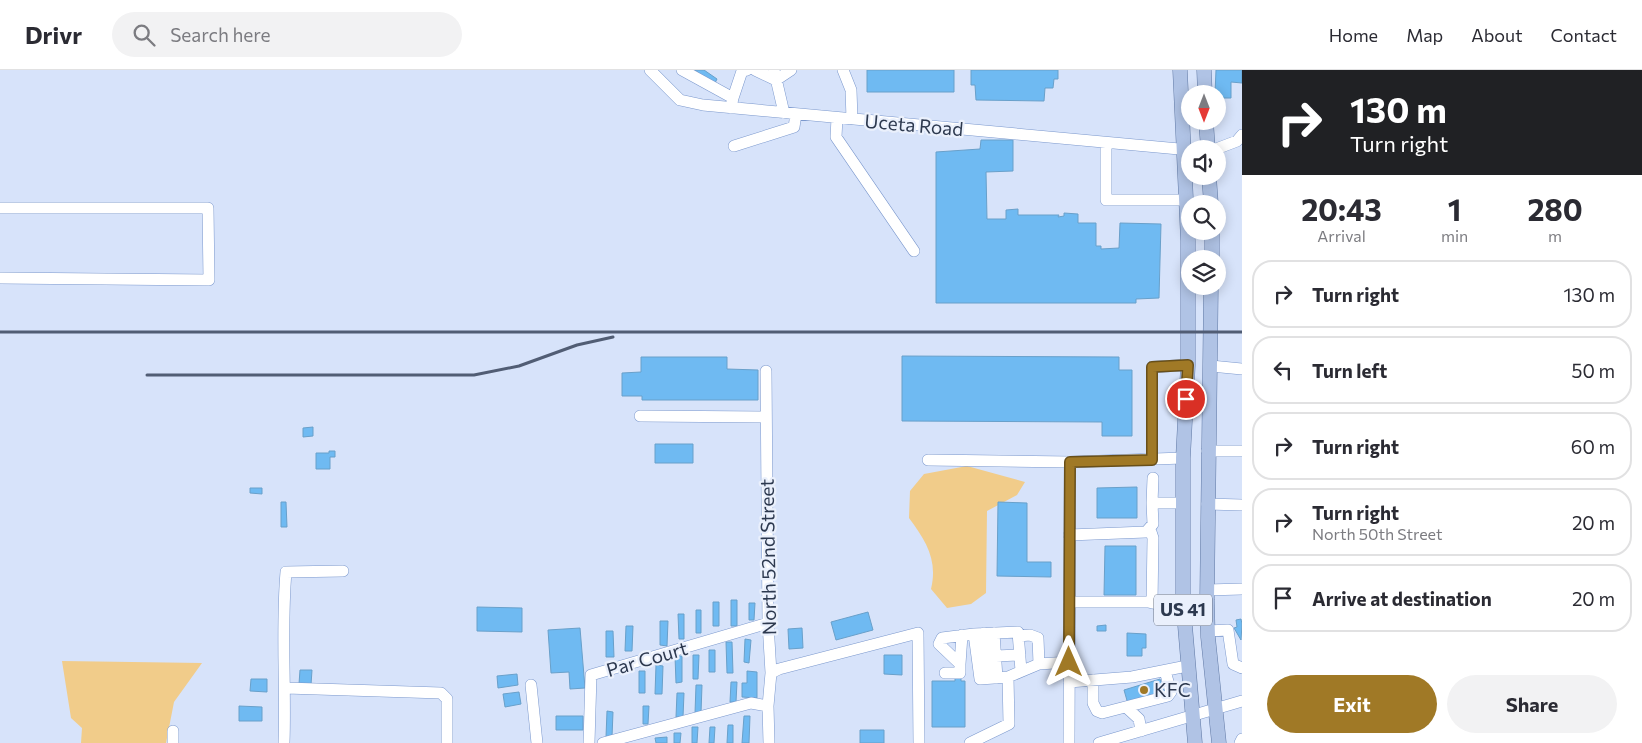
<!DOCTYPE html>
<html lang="en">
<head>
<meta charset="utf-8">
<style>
  body { margin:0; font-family:Commissioner,sans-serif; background:#f2f2f3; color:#2b2b33; height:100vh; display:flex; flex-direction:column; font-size:19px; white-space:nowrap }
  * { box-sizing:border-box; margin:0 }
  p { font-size:16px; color:#7c7c81 }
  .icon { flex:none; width:28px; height:28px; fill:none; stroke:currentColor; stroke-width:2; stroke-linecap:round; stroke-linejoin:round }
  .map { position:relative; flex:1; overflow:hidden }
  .side { display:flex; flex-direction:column; background:#fff; width:400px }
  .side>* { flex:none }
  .hud { background:#202124; color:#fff; overflow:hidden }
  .needle { width:32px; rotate:180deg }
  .controls { position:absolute; left:1181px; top:15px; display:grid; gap:10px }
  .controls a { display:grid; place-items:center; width:45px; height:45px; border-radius:50%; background:#fff; box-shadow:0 2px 12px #0003; font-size:25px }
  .pin { position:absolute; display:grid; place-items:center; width:42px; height:42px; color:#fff; margin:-21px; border:2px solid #fff; border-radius:50%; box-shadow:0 1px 5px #0007 }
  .me { position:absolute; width:55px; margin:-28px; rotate:0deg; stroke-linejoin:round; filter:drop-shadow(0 0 4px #0008) }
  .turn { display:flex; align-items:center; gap:18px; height:105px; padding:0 25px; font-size:22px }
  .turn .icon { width:65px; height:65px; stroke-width:2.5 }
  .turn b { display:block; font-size:35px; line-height:42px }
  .eta { display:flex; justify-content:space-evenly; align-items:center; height:85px; text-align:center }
  .eta b { font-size:30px; font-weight:700; line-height:35px }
  .button { display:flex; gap:10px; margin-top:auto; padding:10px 25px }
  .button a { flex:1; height:58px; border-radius:30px; background:#a07926; color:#fff; font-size:20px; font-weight:700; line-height:58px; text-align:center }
  .button a+a { background:#f2f2f3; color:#2b2b33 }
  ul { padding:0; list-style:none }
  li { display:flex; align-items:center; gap:15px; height:68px; margin:0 10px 8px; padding:0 15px; border:2px solid #e1e1e2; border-radius:20px }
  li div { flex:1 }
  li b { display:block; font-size:19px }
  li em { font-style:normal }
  header { display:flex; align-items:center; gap:30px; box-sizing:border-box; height:70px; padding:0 25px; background:#fff; border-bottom:1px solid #e1e1e2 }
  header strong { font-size:24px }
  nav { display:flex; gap:28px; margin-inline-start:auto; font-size:18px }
  .search { width:350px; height:45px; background:#f2f2f3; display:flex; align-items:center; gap:12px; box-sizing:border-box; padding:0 18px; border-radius:28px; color:#7c7c81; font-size:19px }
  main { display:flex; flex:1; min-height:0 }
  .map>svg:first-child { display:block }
  .green { fill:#f1cc8a }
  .building { fill:#6fbaf2; stroke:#69a0ca }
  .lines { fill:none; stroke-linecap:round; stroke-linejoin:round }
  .minor-casing { stroke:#7b98cd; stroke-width:12 }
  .major-casing { stroke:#6079a5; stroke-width:15 }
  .minor { stroke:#fff; stroke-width:11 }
  .major { stroke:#b0c3e5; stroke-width:14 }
  .rail { stroke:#515d74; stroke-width:3 }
  .route-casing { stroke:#684f19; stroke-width:12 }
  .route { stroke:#a07926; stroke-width:9 }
  .poi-dot { fill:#a07926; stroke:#eaf0fc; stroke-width:2 }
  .labels { text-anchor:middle; stroke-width:4.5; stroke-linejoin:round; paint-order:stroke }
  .shield { fill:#eaf0fc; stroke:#667083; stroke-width:1 }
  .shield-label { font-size:18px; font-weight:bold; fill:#2d394f }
  .street-label { font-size:19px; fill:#2d394f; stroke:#eaf0fc }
  .poi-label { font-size:19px; fill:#2d394f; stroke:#eaf0fc; text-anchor:start }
</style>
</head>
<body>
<header>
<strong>Drivr</strong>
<div class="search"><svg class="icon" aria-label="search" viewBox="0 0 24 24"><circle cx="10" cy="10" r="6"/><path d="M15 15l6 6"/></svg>Search here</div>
<nav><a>Home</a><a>Map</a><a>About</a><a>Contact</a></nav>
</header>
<main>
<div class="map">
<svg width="1242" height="673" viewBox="0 0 1242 673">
  <rect width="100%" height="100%" fill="#d7e3fa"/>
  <!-- green -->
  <path class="green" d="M967,396L1025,412L1017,425L987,441L986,523L971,534L947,538L931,519C938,490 926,471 909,448L910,421L924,404Z
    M62,591L202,593L174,632L166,673H81L82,658L71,648Z"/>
  <!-- building -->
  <path class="building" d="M695,0H704L717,9L714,15Z
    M867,0H954V22H867Z
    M971,0H1058V9H1054L1053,18H1045L1044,31L976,30L975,15H971Z
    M1216,0H1242V13L1231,12V28H1218V24H1215Z
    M981,70H1013V101L986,102L987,149H1006V140L1018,139V145H1059L1058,147L1064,146V143L1078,144V153H1096V176H1101V179L1119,178L1120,153L1161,154L1159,228L1136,229V233H936V82L980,79Z
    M902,286L1119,287V300H1132V366H1102V352L902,351Z
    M641,287H727V299L758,300V330H642V326H622V303L641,302Z
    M313,357V366L303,367V358Z
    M655,374H693V393H655Z
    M329,381H335V387H330V399H316V383H329Z
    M1137,417V448H1097V418Z
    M250,418H262V424L250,423Z
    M281,432H286L287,457H281Z
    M998,432L1027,433V492H1051V507L997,506Z
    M1105,476H1136V525H1104Z
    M731,530H737V556H731Z
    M713,532H719V556H713Z
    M749,533H755L754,550H749Z
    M477,537L522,538V562L477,561Z
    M696,540H701V563H696Z
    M868,542L873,560L836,570L831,552Z
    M678,544H684V569H679Z
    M1241,549L1242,554L1241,570L1234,558L1237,557L1236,550Z
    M660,551H668L667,576L660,575Z
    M1106,555V561H1097V556Z
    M626,556H633L632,581H625Z
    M580,558L585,618L570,619L569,602L551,603L548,560Z
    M802,558L803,578L789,579L788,559Z
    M606,561H613L614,587H606Z
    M1127,563L1146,564V578H1142V586H1127Z
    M745,569L751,570L749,593L744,592Z
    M726,572H732L733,603H727Z
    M709,580H715V602H709Z
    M693,585H699L698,609H693Z
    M884,585H902V605L884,604Z
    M675,586H682V612L676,613Z
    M656,595L663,596L662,624H655Z
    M300,600H312L311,615L299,614Z
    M639,601H645V623H639Z
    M747,601L757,602V628L742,627V613H747Z
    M517,604L518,615L498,618L497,606Z
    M955,606H961V611H965V657H932V611H955Z
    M251,609H267V622L250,621Z
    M1160,609L1165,623L1128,634L1124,620Z
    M731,612H737L736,632H730Z
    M696,615H702L701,643H695Z
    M519,622L521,634L505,637L503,624Z
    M677,623H684L683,647H676Z
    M239,636L262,637V651H239Z
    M643,636H649L648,654H643Z
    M607,641L613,642L612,667H606Z
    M556,646H583V660H556Z
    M744,646H750L749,673H742Z
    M728,655H733V673H727Z
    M692,657H698L697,673H692Z
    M710,657H715L714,673H709Z
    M860,660H884V673H860Z
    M674,663H681L680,673H674Z
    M667,667V673H656L655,668Z"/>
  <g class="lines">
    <defs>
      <path id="minor" d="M650,0L680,30L703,35L1190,80
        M682,0L733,28L731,38
        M755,0L776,10L791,0
        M774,0L784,43
        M843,0L851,20L852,49
        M733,28L742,1L747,0
        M837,48L836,67L914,181
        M1106,73V130H1187
        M734,76L794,57L796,44
        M1216,79L1237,71L1242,65
        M0,138H208L209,210L0,208
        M1211,296L1242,299
        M766,301L768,553L771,603L768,636L769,673
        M640,346L766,347
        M1207,381H1242
        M928,390L1070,392L1183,388
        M1152,390V297L1188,295
        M1152,433L1153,408
        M1207,434L1242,435
        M1150,459L1153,468L1152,533
        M1069,465L1146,462L1153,454L1152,433H1183
        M1207,520L1242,519
        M1069,532H1148L1183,540
        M1208,561L1228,560L1233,594L1242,598
        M984,563L988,608
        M994,563L997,608
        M974,564L1018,562L1021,601
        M962,565L960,594L939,574L942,568L974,564L980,609L1008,607
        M1018,566L1030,565L1038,568L1039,594
        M996,586L1020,585
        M771,603L779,599L918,563L919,673
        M945,603H960V594
        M1093,610V633L1097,641L1102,643L1168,626L1171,622L1165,601
        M1069,612L1132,607L1187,596
        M531,615L537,673
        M286,618L441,623L447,629V673
        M1127,638L1139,649L1141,661
        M173,673V661
        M284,673C286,616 281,559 286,502L343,501
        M589,673L591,605L768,553
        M603,673L751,633L768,636
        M970,673L1009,654L1008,607L1039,594L1069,592
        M1069,673L1070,392
        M1099,673L1242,631
        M1240,673L1242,669"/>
      <path id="major" d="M1180,0L1188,171V295L1183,388V532L1195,673
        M1204,0L1205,24
        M1206,51L1208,79
        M1209,106L1211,134
        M1212,161V189
        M1211,216L1207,530L1208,567L1219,673"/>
    </defs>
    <!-- minor casing -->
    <use href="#minor" class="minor-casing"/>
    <!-- major casing -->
    <use href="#major" class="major-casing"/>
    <!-- minor -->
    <use href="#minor" class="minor"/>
    <!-- major -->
    <use href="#major" class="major"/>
    <!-- rail -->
    <path class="rail" d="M0,262H1242
      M147,305H474L519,296L577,275L613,267"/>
  </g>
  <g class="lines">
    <defs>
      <path id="route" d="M1069,592L1070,392L1152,390V297L1188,295L1186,329"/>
    </defs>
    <!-- route casing -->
    <use href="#route" class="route-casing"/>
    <!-- route -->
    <use href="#route" class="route"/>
  </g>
  <!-- markers -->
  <circle class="poi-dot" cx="1144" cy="620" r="5"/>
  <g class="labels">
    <!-- shield labels -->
    <rect class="shield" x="1154" y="524.5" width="58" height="31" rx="4"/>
    <g class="shield-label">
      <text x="1183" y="546">US 41</text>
    </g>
    <!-- street labels -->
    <g class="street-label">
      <text transform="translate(914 55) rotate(5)" y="7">Uceta Road</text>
      <text transform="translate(768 487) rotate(-91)" y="7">North 52nd Street</text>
      <text transform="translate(647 589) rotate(-16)" y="7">Par Court</text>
    </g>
    <!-- poi labels -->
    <g class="poi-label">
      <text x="1154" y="627">KFC</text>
    </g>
  </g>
</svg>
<div class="controls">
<a><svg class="needle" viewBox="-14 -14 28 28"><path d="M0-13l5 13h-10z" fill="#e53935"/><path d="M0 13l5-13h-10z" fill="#7c7c81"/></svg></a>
<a><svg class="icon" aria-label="sound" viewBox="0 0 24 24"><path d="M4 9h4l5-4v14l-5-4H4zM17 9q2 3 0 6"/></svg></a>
<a><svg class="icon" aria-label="search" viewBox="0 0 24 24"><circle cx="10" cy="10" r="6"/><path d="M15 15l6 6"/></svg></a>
<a><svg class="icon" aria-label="layers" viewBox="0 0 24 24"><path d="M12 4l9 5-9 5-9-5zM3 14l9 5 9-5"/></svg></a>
</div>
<div class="pin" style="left:1186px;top:329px;background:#d93025"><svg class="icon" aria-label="arrive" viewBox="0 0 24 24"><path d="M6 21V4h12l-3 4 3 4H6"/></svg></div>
<svg class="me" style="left:1069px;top:592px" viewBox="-20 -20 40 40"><path d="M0-17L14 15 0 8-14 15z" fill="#a07926" stroke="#fff" stroke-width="4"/></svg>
</div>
<section class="side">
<div class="hud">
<div class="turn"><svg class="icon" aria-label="right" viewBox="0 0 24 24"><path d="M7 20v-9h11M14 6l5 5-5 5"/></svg><div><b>130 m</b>Turn right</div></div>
</div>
<div class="eta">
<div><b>20:43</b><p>Arrival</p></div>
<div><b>1</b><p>min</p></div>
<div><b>280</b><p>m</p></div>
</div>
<ul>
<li><svg class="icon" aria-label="right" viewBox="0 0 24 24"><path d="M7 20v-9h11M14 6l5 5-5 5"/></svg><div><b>Turn right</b></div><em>130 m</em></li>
<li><svg class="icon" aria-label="left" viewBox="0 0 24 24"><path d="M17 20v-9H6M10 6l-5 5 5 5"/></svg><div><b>Turn left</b></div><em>50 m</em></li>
<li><svg class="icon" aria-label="right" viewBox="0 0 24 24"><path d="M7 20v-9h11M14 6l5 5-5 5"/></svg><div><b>Turn right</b></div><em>60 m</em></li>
<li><svg class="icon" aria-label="right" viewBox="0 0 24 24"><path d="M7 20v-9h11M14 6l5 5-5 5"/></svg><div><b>Turn right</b><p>North 50th Street</p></div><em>20 m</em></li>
<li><svg class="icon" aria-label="arrive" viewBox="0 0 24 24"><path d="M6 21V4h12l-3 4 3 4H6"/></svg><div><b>Arrive at destination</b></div><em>20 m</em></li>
</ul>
<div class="button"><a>Exit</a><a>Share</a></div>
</section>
</main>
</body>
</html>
